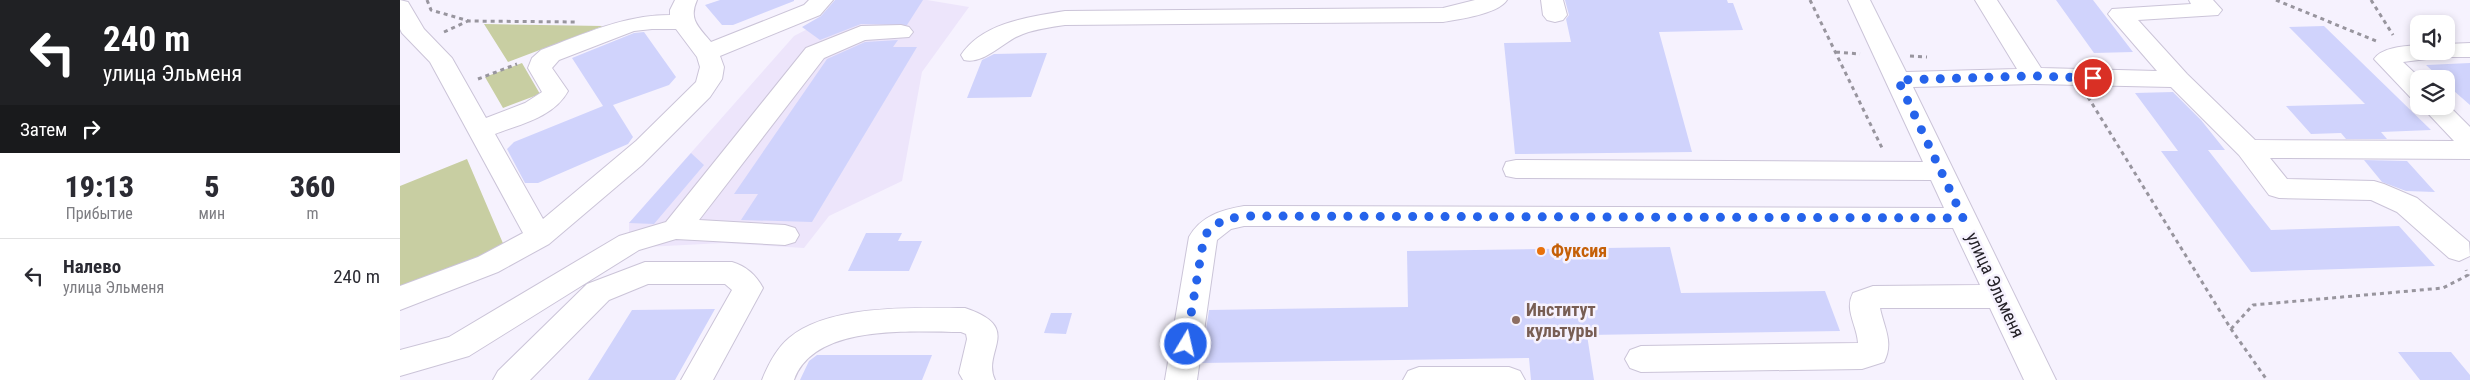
<!DOCTYPE html>
<html lang="ru">
<head>
<meta charset="utf-8">
<style>
  body { margin:0; font-family:"Roboto Condensed",sans-serif; background:#f7f7f7; color:#2b2b33; height:100vh; display:flex; flex-direction:column; font-size:19px; white-space:nowrap }
  * { box-sizing:border-box; margin:0 }
  p { font-size:16px; color:#7c7c81 }
  .icon { flex:none; width:28px; height:28px; fill:none; stroke:currentColor; stroke-width:2; stroke-linecap:round; stroke-linejoin:round }
  .map { position:relative; flex:1; overflow:hidden }
  .panel { display:flex; flex-direction:column; background:#fff; width:400px }
  .panel>* { flex:none }
  .top-card { background:#202124; color:#fff; overflow:hidden }
  .buttons { position:absolute; left:2010px; top:15px; display:grid; gap:10px }
  .buttons a { display:grid; place-items:center; width:45px; height:45px; border-radius:10px; background:#fff; box-shadow:0 2px 8px #0003; font-size:25px }
  .pin { position:absolute; display:grid; place-items:center; width:42px; height:42px; color:#fff; margin:-21px; border:2px solid #fff; border-radius:50%; box-shadow:0 1px 5px #0007 }
  .me { position:absolute; width:55px; margin:-28px; rotate:9deg; stroke-linejoin:round; filter:drop-shadow(0 0 4px #0008) }
  .turn { display:flex; align-items:center; gap:18px; height:105px; padding:0 20px; font-size:22px }
  .turn .icon { width:65px; height:65px; stroke-width:2.5 }
  .turn b { display:block; font-size:35px; line-height:42px }
  .then { display:flex; align-items:center; height:48px; padding:0 20px; background:#0003; gap:10px; font-size:19px }
  .eta { display:flex; justify-content:space-evenly; align-items:center; height:85px; text-align:center }
  .eta b { font-size:30px; font-weight:800; line-height:35px }
  ul { padding:0; list-style:none }
  li { display:flex; align-items:center; gap:15px; height:75px; padding:0 20px; border-top:1px solid #e1e1e2 }
  li div { flex:1 }
  li b { display:block; font-size:19px }
  li em { font-style:normal }
  main { display:flex; flex:1; min-height:0 }
  .map>svg:first-child { display:block }
  .built { fill:#ede5fb }
  .green { fill:#c8cea2 }
  .building { fill:#d0d3fc }
  .lines { fill:none; stroke-linecap:round; stroke-linejoin:round }
  .minor-casing { stroke:#cbc4d8; stroke-width:2 }
  .path { stroke:#98959e; stroke-width:3; stroke-dasharray:4 4; stroke-linecap:butt }
  .minor { fill:#fff; fill-rule:evenodd }
  .route { stroke:#2563eb; stroke-width:9; stroke-dasharray:0 16.2 }
  .food-dot { fill:#e8710a; stroke:#f6f2fe; stroke-width:2 }
  .education-dot { fill:#8d6e63; stroke:#f6f2fe; stroke-width:2 }
  .labels { text-anchor:middle; stroke-width:5; stroke-linejoin:round; paint-order:stroke }
  .food-label { font-size:18px; font-weight:bold; fill:#c56008; stroke:#f6f2fe; text-anchor:start }
  .street-label { font-size:18px; fill:#242128; stroke:#f6f2fe }
  .education-label { font-size:18px; font-weight:bold; fill:#785e54; stroke:#f6f2fe; text-anchor:start }
</style>
</head>
<body>
<main>
<section class="panel">
<div class="top-card">
<div class="turn"><svg class="icon" aria-label="left" viewBox="0 0 24 24"><path d="M17 20v-9H6M10 6l-5 5 5 5"/></svg><div><b>240 m</b>улица Эльменя</div></div>
<div class="then">Затем<svg class="icon" aria-label="right" viewBox="0 0 24 24"><path d="M7 20v-9h11M14 6l5 5-5 5"/></svg></div>
</div>
<div class="eta">
<div><b>19:13</b><p>Прибытие</p></div>
<div><b>5</b><p>мин</p></div>
<div><b>360</b><p>m</p></div>
</div>
<ul>
<li><svg class="icon" aria-label="left" viewBox="0 0 24 24"><path d="M17 20v-9H6M10 6l-5 5 5 5"/></svg><div><b>Налево</b><p>улица Эльменя</p></div><em>240 m</em></li>
</ul>
</section>
<div class="map">
<svg width="2070" height="380" viewBox="0 0 2070 380">
  <rect width="100%" height="100%" fill="#f6f2fe"/>
  <!-- built -->
  <path class="built" d="M464,0H527L569,7L522,72L502,181L429,216L404,248L323,243L246,247L229,243V223L394,36Z"/>
  <!-- green -->
  <path class="green" d="M84,24L203,26L108,62Z
    M122,63L140,94L103,108L85,77Z
    M67,159L105,248L0,286V186Z"/>
  <!-- building -->
  <path class="building" d="M320,0H394V1L333,25H322L305,5Z
    M435,0H523L507,25L461,24L420,40L402,27L421,16Z
    M1165,0H1327L1328,3H1333L1343,30L1259,32L1292,152L1115,154L1104,43L1171,42L1166,19L1169,15Z
    M1656,0H1693L1733,52L1694,53Z
    M1924,26L2031,130L1981,132L1987,139H1946L1941,133L1911,134L1886,106L1965,104L1889,27Z
    M244,32L276,77L269,85L213,105L233,137L228,144L138,183H125L107,149L114,142L203,106L172,58L234,33Z
    M498,40L493,47H517L412,222L341,220L358,194H334L427,59L465,42Z
    M647,53L631,97L567,98L582,60L594,54Z
    M2070,63V105L2046,84V79H2041L2026,65Z
    M1773,92L1801,120L1825,150H1808L1871,230L1999,226L2035,266L1851,272L1761,151H1778L1735,93Z
    M291,153L304,165L254,224L229,223Z
    M1964,160L2007,161L2035,192L2006,191L1982,182Z
    M466,233H502L498,241H522L509,271H448Z
    M1270,247L1281,293L1425,291L1440,331L1187,335L1194,380H1131L1129,358L801,363L809,310L1008,307L1007,251Z
    M315,309L275,380H188L232,310Z
    M651,313H672L666,334L644,333Z
    M1998,352H2051L2070,375V380H2020Z
    M417,355H532L522,380H400L409,361Z"/>
  <g class="lines">
    <defs>
      <path id="minor" d="M0,0L8,2L24,29L52,58L86,118L125,103L142,92L128,68L132,58L141,50C184,34 224,15 270,15V10L275,0H297C288,20 299,27 311,42L404,5L409,0H433L420,15L320,56L324,67L322,79L310,97L242,165L149,244L98,272L0,310V286L78,257L123,233L30,62L2,33L0,29ZM252,29H276L297,57L300,67L296,82L236,141L143,219L95,134C121,124 154,117 168,91L152,68L159,60L234,31Z
        M1075,0H1107C1098,14 1060,19 1043,22L665,25C651,27 636,29 623,34C603,41 585,65 564,60L561,55C583,22 629,17 665,11L1043,8Z
        M1141,0H1163L1167,15L1163,20L1155,22L1147,20L1143,15Z
        M1448,0H1470L1506,72L1617,69L1575,0H1597L1641,68L1757,71L1712,19L1708,14L1712,9L1791,4L1789,0H1813L1822,10L1818,15L1738,20L1787,74L1855,140L2054,141L2021,106H2046V103L2070,127V159L1870,158L1887,179L1974,181L1984,184L2017,198L2069,242L2070,256L2059,261L2049,258L1997,212L1971,200L1879,198L1869,195L1839,155L1771,87L1634,84L1513,87L1656,380H1624L1590,308H1480C1484,328 1494,342 1484,362L1462,369L1241,372L1230,368L1225,359L1230,350L1241,346L1458,343C1457,325 1444,310 1453,293L1473,286L1580,285L1553,228L844,226L831,229L817,240L797,380H765L789,237C801,216 821,210 844,206L1544,208L1531,180L1116,178L1106,176L1103,169L1106,162L1116,160L1523,162Z
        M501,25L509,27L513,32L509,37L465,40L424,58L299,220L385,225L395,228L399,235L395,242L385,245L276,239L239,250L69,356L0,376V350L49,337L219,236L266,222L406,48L461,26Z
        M2070,43V57H2042L2003,62L2021,79H2019V99L2010,97L1974,59C1982,47 2005,46 2019,45V51H2046V44Z
        M245,262H332C346,266 356,275 363,288L313,380H281L332,290L325,284H248L209,300L130,380H93L98,371L187,284Z
        M565,308C625,328 581,351 595,380H563L559,373L567,339L566,334L561,332C513,332 414,323 394,380H362C368,365 376,349 389,338C429,304 515,308 565,308Z
        M1019,367H1109L1120,371L1125,380H1003L1008,371Z"/>
    </defs>
    <!-- minor casing -->
    <use href="#minor" class="minor-casing"/>
    <!-- path -->
    <path class="path" d="M27,0L31,10L69,21L177,22
      M1410,0L1483,150
      M1876,0L1976,41
      M1971,0L1993,35
      M44,32L68,21
      M1436,52L1460,54
      M1510,56L1527,57
      M78,79L117,64
      M1688,97L1831,329L1867,380
      M1831,329L1853,305L2043,288L2068,275L2066,270"/>
    <!-- minor -->
    <use href="#minor" class="minor"/>
  </g>
  <g class="lines">
    <!-- route -->
    <path class="route" d="M786,344L804,237C814,222 825,219 844,216L1563,218L1498,80L1634,76L1693,78"/>
  </g>
  <!-- markers -->
  <circle class="food-dot" cx="1141" cy="251" r="5"/>
  <circle class="education-dot" cx="1116" cy="320" r="5"/>
  <g class="labels">
    <!-- food labels -->
    <g class="food-label">
      <text x="1151" y="257">Фуксия</text>
    </g>
    <!-- street labels -->
    <g class="street-label">
      <text transform="translate(1595 285) rotate(65)" y="6">улица Эльменя</text>
    </g>
    <!-- education labels -->
    <g class="education-label">
      <text x="1126" y="316">Институт<tspan x="1126" dy="21">культуры</tspan></text>
    </g>
  </g>
</svg>
<div class="buttons">
<a><svg class="icon" aria-label="sound" viewBox="0 0 24 24"><path d="M4 9h4l5-4v14l-5-4H4zM17 9q2 3 0 6"/></svg></a>
<a><svg class="icon" aria-label="layers" viewBox="0 0 24 24"><path d="M12 4l9 5-9 5-9-5zM3 14l9 5 9-5"/></svg></a>
</div>
<div class="pin" style="left:1693px;top:78px;background:#d93025"><svg class="icon" aria-label="arrive" viewBox="0 0 24 24"><path d="M6 21V4h12l-3 4 3 4H6"/></svg></div>
<svg class="me" style="left:786px;top:344px" viewBox="-20 -20 40 40"><circle r="17" fill="#2563eb" stroke="#fff" stroke-width="3"/><path d="M0-11L8 9 0 5-8 9z" fill="#fff"/></svg>
</div>
</main>
</body>
</html>
